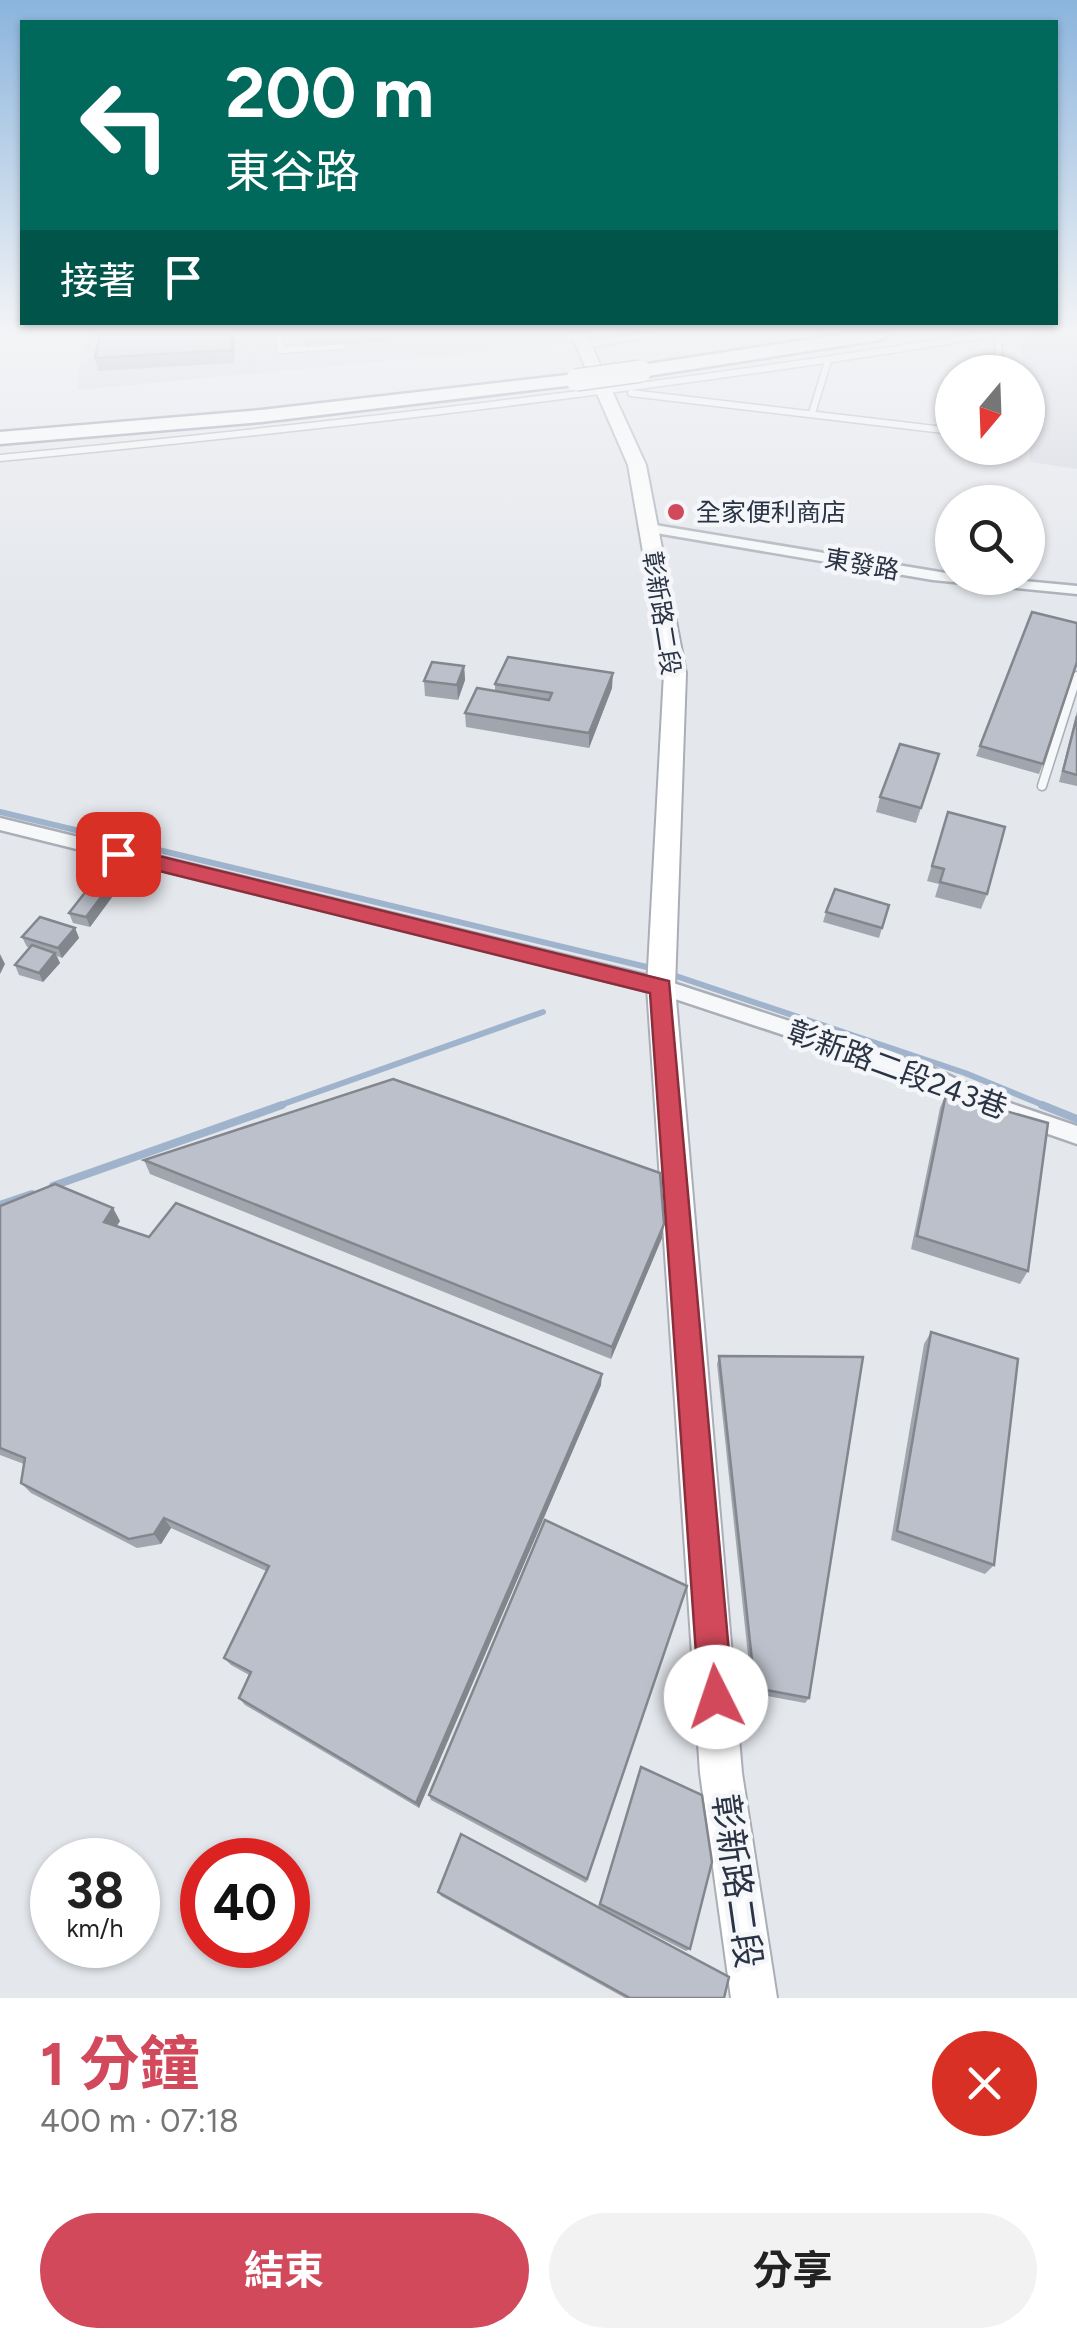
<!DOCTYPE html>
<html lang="zh-TW">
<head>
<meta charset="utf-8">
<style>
  body { margin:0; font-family:Figtree,"Noto Sans TC",sans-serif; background:#f2f2f2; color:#222; height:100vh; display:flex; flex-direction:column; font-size:38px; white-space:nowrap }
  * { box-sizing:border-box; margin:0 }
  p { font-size:32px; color:#767676 }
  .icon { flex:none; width:55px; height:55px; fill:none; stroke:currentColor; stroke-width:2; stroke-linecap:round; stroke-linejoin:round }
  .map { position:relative; height:1998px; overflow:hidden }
  .drawer { display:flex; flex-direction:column; background:#fff; flex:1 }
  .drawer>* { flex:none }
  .top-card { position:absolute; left:20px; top:20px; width:1038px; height:305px; border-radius:0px; box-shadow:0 2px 8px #0004; background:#00695c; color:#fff; overflow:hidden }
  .needle { width:65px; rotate:199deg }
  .controls { position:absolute; left:935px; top:355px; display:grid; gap:20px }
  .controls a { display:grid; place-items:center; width:110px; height:110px; border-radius:50%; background:#fff; box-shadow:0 2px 8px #0004; font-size:50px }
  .speed { position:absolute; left:30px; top:1838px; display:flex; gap:20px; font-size:50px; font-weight:700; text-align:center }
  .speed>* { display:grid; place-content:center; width:130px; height:130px; border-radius:50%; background:#fff; box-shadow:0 2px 8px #0004; line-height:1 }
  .speed small { font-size:25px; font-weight:400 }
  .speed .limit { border:15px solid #d22; background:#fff; color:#111 }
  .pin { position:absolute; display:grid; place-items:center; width:85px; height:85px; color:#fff; margin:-42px; border-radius:20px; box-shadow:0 5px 15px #0006 }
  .me { position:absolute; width:110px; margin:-55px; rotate:356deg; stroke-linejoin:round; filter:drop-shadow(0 0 8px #0008) }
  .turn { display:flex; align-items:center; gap:35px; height:210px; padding:0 40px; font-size:45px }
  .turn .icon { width:130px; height:130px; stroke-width:2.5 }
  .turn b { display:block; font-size:70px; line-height:85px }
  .then { display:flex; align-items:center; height:95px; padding:0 40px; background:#0003; gap:20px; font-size:38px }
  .round { display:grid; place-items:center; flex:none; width:105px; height:105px; border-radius:52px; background:#f2f2f2 }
  .overview { display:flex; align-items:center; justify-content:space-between; height:170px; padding:0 40px }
  h1 { font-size:60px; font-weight:700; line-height:75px; color:#d1495b }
  .button { display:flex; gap:20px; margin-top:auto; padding:20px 40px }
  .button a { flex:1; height:115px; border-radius:60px; background:#d1495b; color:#fff; font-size:40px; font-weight:700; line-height:115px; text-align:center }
  .button a+a { background:#f2f2f2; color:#222 }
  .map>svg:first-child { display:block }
  .built { fill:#d2d6de }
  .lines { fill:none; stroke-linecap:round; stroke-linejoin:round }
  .stream-far1 { stroke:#9fb4cc; stroke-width:6 }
  .stream { stroke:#9fb4cc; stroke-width:8 }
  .lane-far1-casing { stroke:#a9aeb7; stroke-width:9 }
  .lane-casing { stroke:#a9aeb7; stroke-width:11 }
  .street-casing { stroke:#a9aeb7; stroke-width:5 }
  .secondary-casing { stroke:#a9aeb7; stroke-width:4 }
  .highway-casing { stroke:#8b94a3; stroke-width:5 }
  .lane-far1 { stroke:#f7f8fa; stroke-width:6 }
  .lane { stroke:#f7f8fa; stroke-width:8 }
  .street { fill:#f7f8fa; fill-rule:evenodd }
  .secondary { fill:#fff; fill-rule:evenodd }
  .highway { fill:#fff; fill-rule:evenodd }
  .highway-bridge-casing { stroke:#8b94a3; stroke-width:24; stroke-linecap:butt }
  .highway-bridge { stroke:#fff; stroke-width:21 }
  .wall { fill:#a1a5ae }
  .shaded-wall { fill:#83868d }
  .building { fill:#bbc0ca; stroke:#83868d; stroke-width:2.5 }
  .route { fill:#d1495b; stroke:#882f3b; stroke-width:2.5 }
  .poi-dot { fill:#d1495b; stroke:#f4f6f9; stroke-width:4 }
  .labels { text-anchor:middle; stroke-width:9; stroke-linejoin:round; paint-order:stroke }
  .far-poi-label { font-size:25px; fill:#2b3445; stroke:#f4f6f9; text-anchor:start }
  .far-street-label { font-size:25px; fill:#2b3445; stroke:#f4f6f9 }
  .street-label { font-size:30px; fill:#2b3445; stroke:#f4f6f9 }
  .near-street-label { font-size:35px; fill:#2b3445; stroke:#f4f6f9 }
</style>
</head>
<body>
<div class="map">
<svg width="1077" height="1998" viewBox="0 0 1077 1998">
  <rect width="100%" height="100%" fill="#e4e7ec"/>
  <!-- built -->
  <path class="built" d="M84,334H566L571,344L77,390Z
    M1077,334V469L1030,462L1028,372H1023L1021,335Z"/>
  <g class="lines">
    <!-- stream-far1 -->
    <path class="stream-far1" d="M0,812L655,969
      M667,973L965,1073L1048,1107
      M275,1107L543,1012"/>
    <!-- stream -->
    <path class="stream" d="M1042,1105L1077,1119
      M53,1186L282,1105
      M0,1205L32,1194"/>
    <defs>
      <path id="lane-far1" d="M279,334L280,350L342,346
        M998,334L999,372
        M583,345L653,334
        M631,393L952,431
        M812,413L828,361
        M0,458C332,426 662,388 991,334"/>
      <path id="lane" d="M1042,786L1077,676"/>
      <path id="street" d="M649,524L952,574V578H993L1077,586V594L933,580L644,531L642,528Z
        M0,818L661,979L933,1068L1001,1100L1077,1126V1144L985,1112L919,1080L660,994L0,830Z"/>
      <path id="secondary" d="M571,334H586L646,465L686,673L675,987L742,1773L777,1998H731L700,1773L647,987L664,673L628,465Z"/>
      <path id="highway" d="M844,334H889L879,340L641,377L631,371L641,365Z
        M576,374L583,376V384L261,422L0,444V432L261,410Z"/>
    </defs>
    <!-- lane-far1 casing -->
    <use href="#lane-far1" class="lane-far1-casing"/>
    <!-- lane casing -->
    <use href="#lane" class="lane-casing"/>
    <!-- street casing -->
    <use href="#street" class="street-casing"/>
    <!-- secondary casing -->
    <use href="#secondary" class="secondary-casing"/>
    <!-- highway casing -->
    <use href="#highway" class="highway-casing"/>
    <!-- lane-far1 -->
    <use href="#lane-far1" class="lane-far1"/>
    <!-- lane -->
    <use href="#lane" class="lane"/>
    <!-- street -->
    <use href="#street" class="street"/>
    <!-- secondary -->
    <use href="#secondary" class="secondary"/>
    <!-- highway -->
    <use href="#highway" class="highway"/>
    <defs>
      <path id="highway-bridge" d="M576,380L641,371"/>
    </defs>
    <!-- highway-bridge casing -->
    <use href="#highway-bridge" class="highway-bridge-casing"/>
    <!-- highway-bridge -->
    <use href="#highway-bridge" class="highway-bridge"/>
  </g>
  <!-- wall -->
  <path class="wall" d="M100,334H251L234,335V363L98,371L95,358Z
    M304,334H488L306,347Z
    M1032,612L1043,764L1039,774L976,756Z
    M464,666L465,680L458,700L425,696L424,681Z
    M495,684L612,688L589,748L466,727L465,713L495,691Z
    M1077,711V786L1059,782Z
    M939,754L916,823L876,812L880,797Z
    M948,812L987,894L981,909L935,897L939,884L927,881Z
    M138,862L90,927L73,923L69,913L88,888L82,886L78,876Z
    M889,905L879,938L823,922L826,912Z
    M75,928L79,938L62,958L57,956L60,963L43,982L19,975L15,965L30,947H27L22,937Z
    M946,1094L1028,1271L1020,1284L911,1249L940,1108Z
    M144,1160L662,1238L611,1359L150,1174Z
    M0,1206L120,1221L116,1226L601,1385L419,1808L245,1705L239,1698L249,1675L231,1665L224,1658L266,1571L171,1528L161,1544L137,1548L31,1493L21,1483L24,1464L0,1455Z
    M931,1332L994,1565L985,1574L891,1540L924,1344Z
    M719,1356L809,1698L805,1703L752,1693L717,1364Z
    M687,1586L586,1883L431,1800L429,1795Z
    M641,1767L690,1949L686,1951L599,1907L724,1998H625L441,1896L438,1892L598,1907Z"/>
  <!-- shaded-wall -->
  <path class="shaded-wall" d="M232,334H234L235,339L234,363L232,350Z
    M464,666L465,680L458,700L457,685Z
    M613,673L612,688L589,748V733Z
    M135,852L138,862L90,927L86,917Z
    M75,928L79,938L62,958L58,948Z
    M55,953L60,963L43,982L39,973Z
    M0,954L5,964L0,974Z
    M113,1208L120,1221L111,1235L104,1222Z
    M664,1224L662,1238L611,1359L612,1347Z
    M602,1374L601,1385L419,1808L416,1803Z
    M164,1518L171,1528L161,1544L154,1534Z"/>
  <!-- building -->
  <path class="building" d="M100,334H232V350L95,358Z
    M1032,612L1077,623V662L1043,764L980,746Z
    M508,657L613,673L589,733L465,713L477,688L549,700L552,693L495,684Z
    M432,662L464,666L457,685L424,681Z
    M1077,716V775L1063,771Z
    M900,744L939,754L921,808L880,797Z
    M948,812L1005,827L987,894L940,882L944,869L932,866Z
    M104,845L135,852L86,917L69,913L105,867L92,880L78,876Z
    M835,889L889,905L882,928L826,912Z
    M40,917L75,928L58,948L22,937Z
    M32,945L55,953L39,973L15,965Z
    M393,1079L660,1173L664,1224L612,1347L144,1160Z
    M946,1094L1048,1123L1028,1271L917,1236Z
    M55,1184L113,1208L104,1222L149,1237L176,1203L602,1374L416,1803L239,1698L251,1672L224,1658L269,1566L164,1518L154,1534L129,1539L21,1483L25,1458L0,1448V1206Z
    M931,1332L1018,1359L994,1565L897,1531Z
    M719,1356L863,1357L809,1698L755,1688Z
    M545,1520L687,1586L587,1879L429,1795Z
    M641,1767L702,1795L712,1862L690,1949L600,1904Z
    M461,1834L729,1977L724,1998H630L438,1892Z"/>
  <!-- sky -->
  <linearGradient id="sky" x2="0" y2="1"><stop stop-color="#8bb4dd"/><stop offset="0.54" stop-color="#f3f4f6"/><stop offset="1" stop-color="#f3f4f6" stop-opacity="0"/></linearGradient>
  <rect width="1077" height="613" fill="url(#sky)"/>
  <!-- route -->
  <path class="route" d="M118,846L669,981L733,1697L728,1709L716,1714L704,1709L699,1697L650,993L111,859V848Z"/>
  <!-- markers -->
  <circle class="poi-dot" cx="676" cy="512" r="10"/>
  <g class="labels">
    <!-- far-poi labels -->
    <g class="far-poi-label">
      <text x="696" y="521">全家便利商店</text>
    </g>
    <!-- far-street labels -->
    <g class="far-street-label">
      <text transform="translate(862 564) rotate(10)" y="9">東發路</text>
      <text transform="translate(662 613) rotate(81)" y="9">彰新路二段</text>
    </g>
    <!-- street labels -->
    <g class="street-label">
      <text transform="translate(897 1070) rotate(20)" y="10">彰新路二段243巷</text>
    </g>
    <!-- near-street labels -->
    <g class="near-street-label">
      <text transform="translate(737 1881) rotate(82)" y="12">彰新路二段</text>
    </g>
  </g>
</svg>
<div class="controls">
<a><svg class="needle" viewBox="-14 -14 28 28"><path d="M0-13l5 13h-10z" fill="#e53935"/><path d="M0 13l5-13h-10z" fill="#767676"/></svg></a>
<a><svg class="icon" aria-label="search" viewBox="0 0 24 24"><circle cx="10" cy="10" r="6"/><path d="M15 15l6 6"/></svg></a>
</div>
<div class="speed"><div>38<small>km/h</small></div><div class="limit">40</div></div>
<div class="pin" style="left:118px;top:854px;background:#d93025"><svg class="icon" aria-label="arrive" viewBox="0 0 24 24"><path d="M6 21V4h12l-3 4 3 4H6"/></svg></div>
<svg class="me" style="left:716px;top:1697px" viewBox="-20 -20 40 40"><circle r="19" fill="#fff"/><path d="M0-13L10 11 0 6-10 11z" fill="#d1495b"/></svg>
<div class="top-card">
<div class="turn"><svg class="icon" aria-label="left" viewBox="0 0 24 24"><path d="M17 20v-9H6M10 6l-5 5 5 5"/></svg><div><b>200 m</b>東谷路</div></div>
<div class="then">接著<svg class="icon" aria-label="arrive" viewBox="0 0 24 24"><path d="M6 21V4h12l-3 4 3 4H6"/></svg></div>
</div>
</div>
<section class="drawer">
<div class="overview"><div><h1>1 分鐘</h1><p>400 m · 07:18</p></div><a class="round" style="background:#d93025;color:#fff"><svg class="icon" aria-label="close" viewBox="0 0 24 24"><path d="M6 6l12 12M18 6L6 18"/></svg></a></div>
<div class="button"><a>結束</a><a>分享</a></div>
</section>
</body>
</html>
